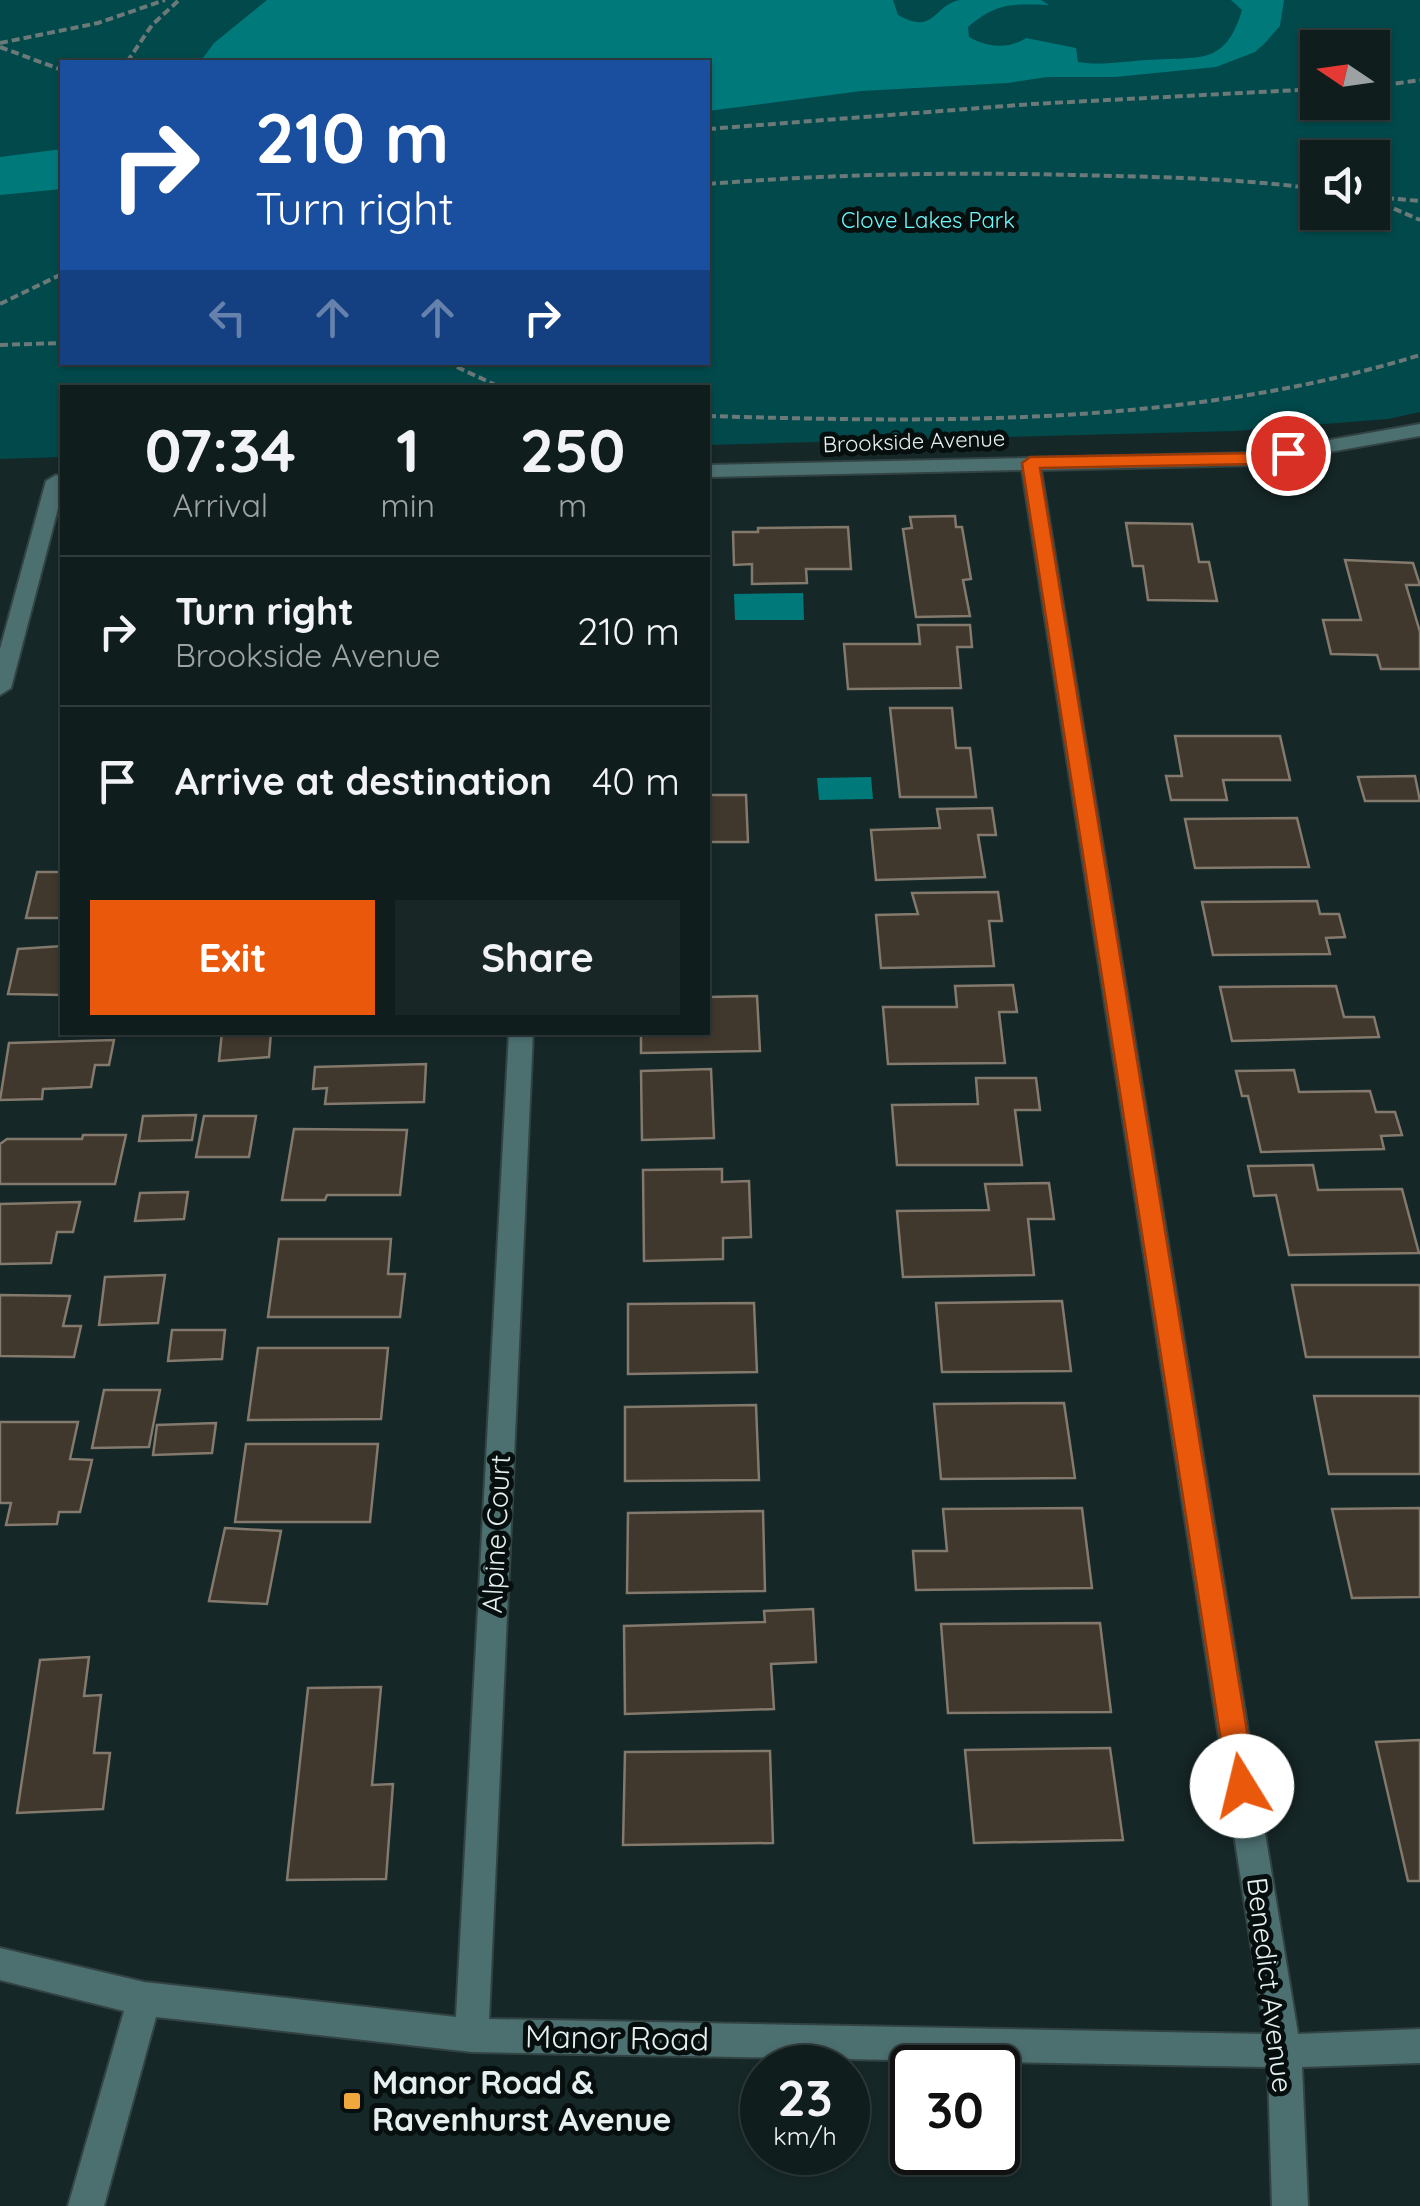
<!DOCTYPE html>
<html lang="en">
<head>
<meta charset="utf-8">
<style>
  body { margin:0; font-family:Quicksand,sans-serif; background:#192626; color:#f1f3f6; height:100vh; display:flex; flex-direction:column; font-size:38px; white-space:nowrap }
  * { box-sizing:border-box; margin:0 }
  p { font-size:32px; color:#9ca2a4 }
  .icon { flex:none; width:55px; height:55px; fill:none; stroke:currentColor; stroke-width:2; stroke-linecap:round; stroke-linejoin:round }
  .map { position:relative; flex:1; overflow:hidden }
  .panel { position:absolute; left:60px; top:385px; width:650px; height:650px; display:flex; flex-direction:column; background:#101d1d; border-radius:0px; box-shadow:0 2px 8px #0004,0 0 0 2px #303b3b }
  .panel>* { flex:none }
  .guide { position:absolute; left:60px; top:60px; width:650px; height:305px; border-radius:0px; box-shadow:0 2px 8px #0004,0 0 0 2px #303b3b; background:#1a4fa0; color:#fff; overflow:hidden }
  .needle { width:65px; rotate:283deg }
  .tools { position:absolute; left:1300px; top:30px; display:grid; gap:20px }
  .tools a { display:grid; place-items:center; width:90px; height:90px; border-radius:0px; background:#101d1d; box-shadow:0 2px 8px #0004,0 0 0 2px #303b3b; font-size:50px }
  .speed { position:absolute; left:740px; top:2045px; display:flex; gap:20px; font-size:50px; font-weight:700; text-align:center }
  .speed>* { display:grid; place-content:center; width:130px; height:130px; border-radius:50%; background:#101d1d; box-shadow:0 2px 8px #0004,0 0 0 2px #303b3b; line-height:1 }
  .speed small { font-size:25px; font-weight:400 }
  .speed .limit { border:5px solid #111; border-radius:15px; background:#fff; color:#111 }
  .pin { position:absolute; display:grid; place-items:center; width:85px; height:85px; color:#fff; margin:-42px; border:5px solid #fff; border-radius:50%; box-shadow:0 2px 10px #0007 }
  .me { position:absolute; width:110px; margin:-55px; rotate:351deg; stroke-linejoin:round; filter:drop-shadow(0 0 8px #0008) }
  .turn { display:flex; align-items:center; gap:35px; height:210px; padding:0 30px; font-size:45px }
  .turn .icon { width:130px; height:130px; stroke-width:2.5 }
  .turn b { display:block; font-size:70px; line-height:85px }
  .lanes { display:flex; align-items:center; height:95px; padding:0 30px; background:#0003; justify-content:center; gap:50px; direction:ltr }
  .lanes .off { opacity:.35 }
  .eta { display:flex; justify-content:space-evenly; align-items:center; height:170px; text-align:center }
  .eta b { font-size:60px; font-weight:700; line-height:70px }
  .cta { display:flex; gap:20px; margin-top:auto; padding:20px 30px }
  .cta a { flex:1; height:115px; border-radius:0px; background:#ea580c; color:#fff; font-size:40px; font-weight:700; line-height:115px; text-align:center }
  .cta a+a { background:#192626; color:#f1f3f6 }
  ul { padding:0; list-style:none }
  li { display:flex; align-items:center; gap:30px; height:150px; padding:0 30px; border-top:2px solid #303b3b }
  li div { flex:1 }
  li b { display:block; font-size:38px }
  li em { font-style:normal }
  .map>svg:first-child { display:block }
  .green { fill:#02494b; fill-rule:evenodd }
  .water { fill:#00797b }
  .building { fill:#40372d; stroke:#83796c; stroke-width:2.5 }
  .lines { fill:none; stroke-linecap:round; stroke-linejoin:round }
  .minor-casing { stroke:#334343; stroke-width:4 }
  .path { stroke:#6b7979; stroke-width:4; stroke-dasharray:8 4; stroke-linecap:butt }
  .minor { fill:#4c6f70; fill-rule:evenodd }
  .route { fill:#ea580c; stroke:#983908; stroke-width:2.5 }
  .poi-dot { fill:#efa73e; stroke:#070e0e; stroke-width:4 }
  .labels { text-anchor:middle; stroke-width:10; stroke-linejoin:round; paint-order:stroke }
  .far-park-label { font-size:22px; fill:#6ff8fa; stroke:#070e0e }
  .far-street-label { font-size:22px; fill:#e5efef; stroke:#070e0e }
  .street-label { font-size:28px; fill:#e5efef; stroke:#070e0e }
  .near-street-label { font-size:32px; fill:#e5efef; stroke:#070e0e }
  .near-poi-label { font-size:32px; font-weight:bold; fill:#e5efef; stroke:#070e0e; text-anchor:start }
</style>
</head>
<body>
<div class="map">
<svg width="1420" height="2206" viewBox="0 0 1420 2206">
  <rect width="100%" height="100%" fill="#162727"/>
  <!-- green -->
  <path class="green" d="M0,0H1420V412L1388,419L1235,431L708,445V388H62V457L0,459ZM1318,48H1372V102H1318ZM62,62H708V362H62ZM1318,158H1372V212H1318Z"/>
  <!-- water -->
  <path class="water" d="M267,0H893L898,15C935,36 933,5 960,0C985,0 1015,0 1041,0L1049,5C1010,4 998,2 968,27L969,37C987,47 1008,50 1026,38L1076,48L1078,62C1104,66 1124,61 1149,60C1199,56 1225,67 1242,10L1231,0H1284L1280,26L1265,43L1255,52L1216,67L1115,77H1047L1008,83L861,91L708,111V62H200L214,43Z
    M62,149V189L0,195V157Z
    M803,593L804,620H735L734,594Z
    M871,777L873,799L819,800L817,778Z"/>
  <!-- building -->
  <path class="building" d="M955,516L956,527H962L971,579L963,580L970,616L916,617L903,529L912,528L910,517Z
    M1126,523L1192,524L1199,562H1209L1217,601L1148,600L1143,566H1133Z
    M848,527L851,569H806L807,583L752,584V564L734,565L733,532H758V528Z
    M1345,560L1413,563L1420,585H1406L1420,632V669H1381L1377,655L1331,654L1323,620H1361Z
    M918,625H970L972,647H957L961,688L848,689L844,644H920Z
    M890,708H952L956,748H970L976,797H900Z
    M1175,736H1280L1290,780H1223L1227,800H1171L1166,776H1182Z
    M1415,776L1420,801H1365L1358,777Z
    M708,795H746L748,842H708Z
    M992,808L996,835H978L985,877L876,880L871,830L940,828L937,809Z
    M1297,818L1309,867L1195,868L1185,819Z
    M37,872H62V918H26Z
    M998,892L1002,921H989L994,966L881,968L876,915L918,914L912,893Z
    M1317,901L1320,914H1339L1345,937L1326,938L1330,954L1213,955L1202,902Z
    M62,946V995L8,994L18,949Z
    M1013,985L1017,1012H999L1005,1063L888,1064L883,1007H957L955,986Z
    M1336,986L1344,1017H1374L1379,1037L1232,1041L1220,987Z
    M757,996L760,1051L641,1053V1032H708V997Z
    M222,1032H271L269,1057L219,1061Z
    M114,1040L109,1065H95L91,1087L43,1089L42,1099L0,1100L9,1043Z
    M426,1064L424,1102L325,1104L327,1088L313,1089L315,1067Z
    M711,1069L714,1138L642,1140L641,1071Z
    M1294,1070L1299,1092L1370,1091L1376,1112H1395L1402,1135L1381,1136L1384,1149L1261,1152L1248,1096H1242L1236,1071Z
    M976,1078H1036L1040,1110H1015L1022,1165H897L892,1105L978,1104Z
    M196,1115L192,1140L139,1141L143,1116Z
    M204,1116H256L249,1157H196Z
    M294,1129L407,1130L400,1195H327L325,1200H282Z
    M83,1135H126L115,1184H0V1144L7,1139H82Z
    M1313,1165L1318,1190L1402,1189L1419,1253L1289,1255L1276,1195L1254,1196L1248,1166Z
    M722,1169V1182L749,1181L751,1237L723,1238V1259L644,1261L643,1170Z
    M1049,1183L1054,1219H1028L1034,1275L903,1277L897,1211L989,1210L985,1184Z
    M188,1192L184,1219L135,1221L140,1193Z
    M80,1202L73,1232H57L51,1263L0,1264V1204Z
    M279,1239H391L388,1274H405L400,1317H268Z
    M165,1275L158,1323L99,1325L105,1277Z
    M1292,1285H1420V1357H1306Z
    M0,1295L70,1296L63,1326H81L74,1357L0,1356Z
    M1062,1301L1071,1371L942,1372L936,1303Z
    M754,1303L757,1372L628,1374V1304Z
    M172,1330H225L222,1359L168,1361Z
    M258,1348H388L381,1419L248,1420Z
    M104,1390H160L149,1447L92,1448Z
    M1314,1396H1420V1474H1329Z
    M1064,1403L1075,1478L941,1479L934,1404Z
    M756,1405L759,1480L625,1481V1407Z
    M0,1422H78L70,1459L92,1460L80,1512H59L57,1524L6,1525L11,1503H0Z
    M216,1423L212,1453L153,1455L157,1425Z
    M246,1444H378L370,1522H235Z
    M1082,1508L1092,1588L916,1590L913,1551H947L943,1509Z
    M1420,1508V1597L1352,1598L1332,1509Z
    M763,1511L765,1591L627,1593L628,1513Z
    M225,1528L281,1531L267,1604L209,1601Z
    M813,1609L816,1662L771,1664L774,1709L625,1714L624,1626L765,1622L764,1611Z
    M1100,1623L1111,1712L948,1713L941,1624Z
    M89,1657L84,1696L101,1695L94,1753H110L103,1809L17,1813L40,1660Z
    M381,1687L372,1785L393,1784L386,1879L287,1880L308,1688Z
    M1420,1740V1881H1408L1376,1742Z
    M1110,1748L1123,1840L974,1843L965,1750Z
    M770,1751L773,1843L623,1845L625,1752Z"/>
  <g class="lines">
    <defs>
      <path id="minor" d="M1420,424V436L1256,465L1041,470L1298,2034L1420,2029V2063L1302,2067L1308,2206H1272L1268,2067L472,2052L156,2017L104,2206H68L124,2011L0,1980V1948L144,1982L456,2017L509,1032H533L489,2019L1265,2034L1022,470L708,477V465L1256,453Z
        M56,475L62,477V493L11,688L0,695V649L46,481Z"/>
    </defs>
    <!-- minor casing -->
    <use href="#minor" class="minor-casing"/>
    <!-- path -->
    <path class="path" d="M0,43L98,23L165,0
      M0,47L62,70
      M127,62L152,25L179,0
      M1372,87L1420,80
      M708,129L1032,104L1318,89
      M708,184C830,174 952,172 1074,175C1156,177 1237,178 1318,189
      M1374,197L1420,201
      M1372,199L1420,220
      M0,304L62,274
      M0,345L62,343
      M431,362L446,364
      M446,362L502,388
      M708,416C946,423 1191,426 1420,355"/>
    <!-- minor -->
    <use href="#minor" class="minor"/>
  </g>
  <!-- route -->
  <path class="route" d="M1288,448L1297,453L1295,457L1256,464L1040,468L1256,1786L1252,1796L1242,1800L1232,1796L1228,1786L1022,463L1030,457L1256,453Z"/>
  <!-- markers -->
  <rect class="poi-dot" x="342" y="2091" width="20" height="20" rx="5"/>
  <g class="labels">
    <!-- far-park labels -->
    <g class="far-park-label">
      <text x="928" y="228">Clove Lakes Park</text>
    </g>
    <!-- far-street labels -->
    <g class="far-street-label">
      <text transform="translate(914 441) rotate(-2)" y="8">Brookside Avenue</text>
    </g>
    <!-- street labels -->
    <g class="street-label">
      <text transform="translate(496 1534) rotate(-87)" y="10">Alpine Court</text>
      <text transform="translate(1270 1985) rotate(83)" y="10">Benedict Avenue</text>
    </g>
    <!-- near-street labels -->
    <g class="near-street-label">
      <text transform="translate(617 2038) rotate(1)" y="11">Manor Road</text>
    </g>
    <!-- near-poi labels -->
    <g class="near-poi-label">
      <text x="372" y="2094">Manor Road &amp;<tspan x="372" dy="37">Ravenhurst Avenue</tspan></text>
    </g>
  </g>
</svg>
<div class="tools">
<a><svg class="needle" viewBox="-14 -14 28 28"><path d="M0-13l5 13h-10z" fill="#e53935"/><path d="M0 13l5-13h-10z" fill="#9ca2a4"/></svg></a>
<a><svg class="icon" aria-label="sound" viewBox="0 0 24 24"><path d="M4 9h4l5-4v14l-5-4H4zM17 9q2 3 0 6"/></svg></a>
</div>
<div class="speed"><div>23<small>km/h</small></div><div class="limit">30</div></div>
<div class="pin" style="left:1288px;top:453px;background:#d93025"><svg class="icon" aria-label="arrive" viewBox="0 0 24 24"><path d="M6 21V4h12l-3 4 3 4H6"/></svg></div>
<svg class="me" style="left:1242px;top:1786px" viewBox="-20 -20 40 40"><circle r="19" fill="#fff"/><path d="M0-13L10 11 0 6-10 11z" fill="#ea580c"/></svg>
<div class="guide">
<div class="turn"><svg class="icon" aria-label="right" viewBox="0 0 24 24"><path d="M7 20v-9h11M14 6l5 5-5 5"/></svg><div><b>210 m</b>Turn right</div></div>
<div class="lanes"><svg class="icon off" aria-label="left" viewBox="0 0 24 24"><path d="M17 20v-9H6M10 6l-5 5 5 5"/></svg><svg class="icon off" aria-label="ahead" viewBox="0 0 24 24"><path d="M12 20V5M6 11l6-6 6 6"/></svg><svg class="icon off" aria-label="ahead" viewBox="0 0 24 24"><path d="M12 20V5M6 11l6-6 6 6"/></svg><svg class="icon" aria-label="right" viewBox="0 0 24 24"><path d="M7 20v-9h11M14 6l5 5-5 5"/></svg></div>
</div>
<section class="panel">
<div class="eta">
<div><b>07:34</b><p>Arrival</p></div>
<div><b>1</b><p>min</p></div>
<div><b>250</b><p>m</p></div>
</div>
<ul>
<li><svg class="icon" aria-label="right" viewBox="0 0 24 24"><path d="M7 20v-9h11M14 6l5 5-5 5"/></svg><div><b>Turn right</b><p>Brookside Avenue</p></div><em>210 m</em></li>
<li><svg class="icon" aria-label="arrive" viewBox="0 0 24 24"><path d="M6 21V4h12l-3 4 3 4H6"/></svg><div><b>Arrive at destination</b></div><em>40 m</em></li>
</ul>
<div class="cta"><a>Exit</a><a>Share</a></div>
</section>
</div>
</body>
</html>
